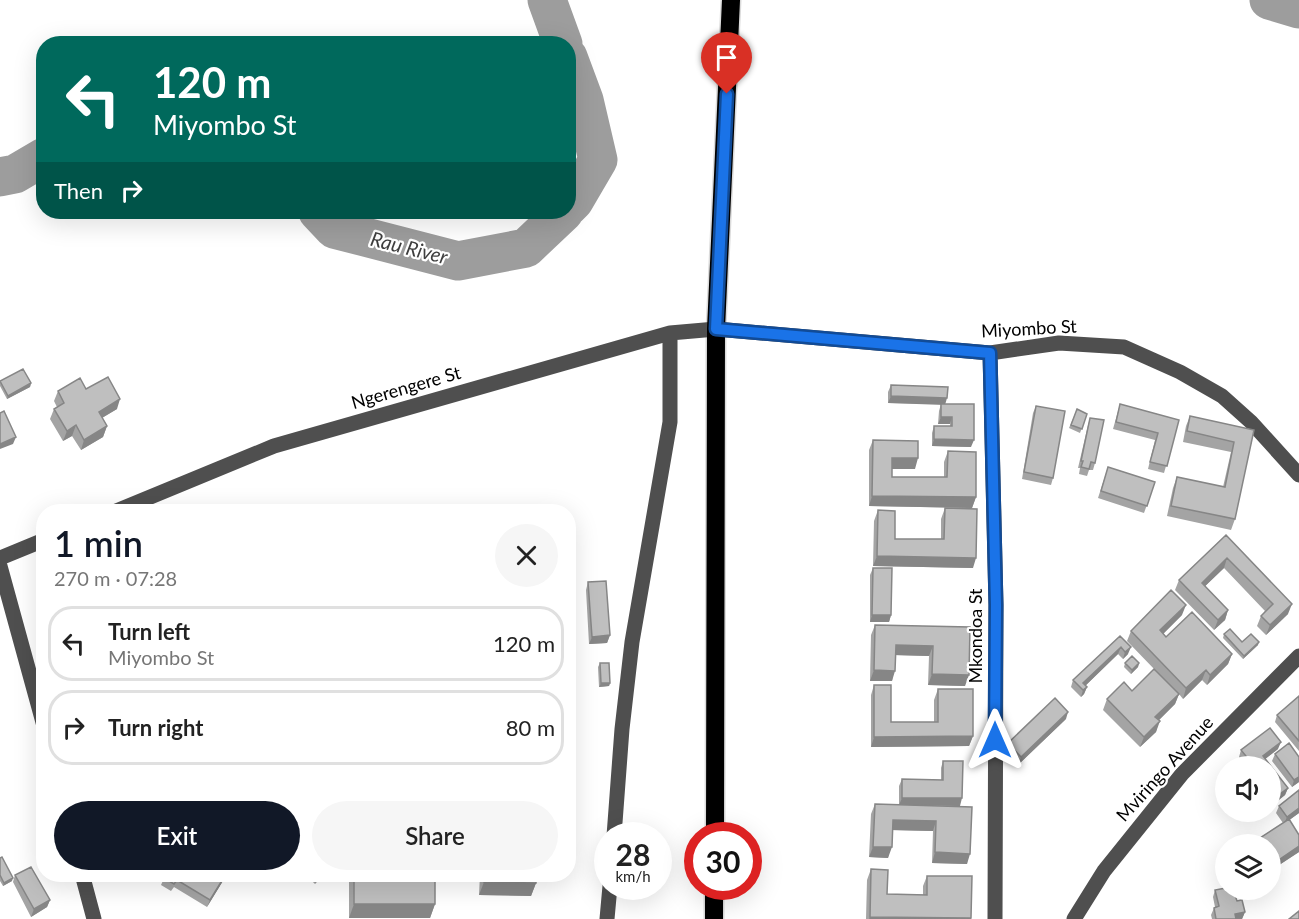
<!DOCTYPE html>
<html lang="en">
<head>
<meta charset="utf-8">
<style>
  body { margin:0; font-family:Lato,sans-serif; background:#f6f6f6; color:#222; height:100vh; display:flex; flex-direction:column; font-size:22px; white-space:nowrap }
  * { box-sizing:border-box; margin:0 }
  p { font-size:20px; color:#767676 }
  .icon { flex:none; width:33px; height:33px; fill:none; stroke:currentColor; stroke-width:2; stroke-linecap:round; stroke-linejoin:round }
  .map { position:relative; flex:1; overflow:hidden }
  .side { position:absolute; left:36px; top:504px; width:540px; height:378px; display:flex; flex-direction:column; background:#fff; border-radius:24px; box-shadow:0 6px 24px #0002 }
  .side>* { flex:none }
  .hud { position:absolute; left:36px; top:36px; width:540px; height:183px; border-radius:24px; box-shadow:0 6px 24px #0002; background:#00695c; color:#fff; overflow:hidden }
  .fabs { position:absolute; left:1215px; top:756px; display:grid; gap:12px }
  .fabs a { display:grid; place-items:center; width:66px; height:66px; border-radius:50%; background:#fff; box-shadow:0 6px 24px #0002; font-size:30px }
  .speed { position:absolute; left:594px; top:822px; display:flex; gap:12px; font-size:30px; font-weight:700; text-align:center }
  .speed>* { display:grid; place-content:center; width:78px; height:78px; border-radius:50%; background:#fff; box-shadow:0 6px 24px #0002; line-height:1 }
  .speed small { font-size:15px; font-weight:400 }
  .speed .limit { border:9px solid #d22; background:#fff; color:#111 }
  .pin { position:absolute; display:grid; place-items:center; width:51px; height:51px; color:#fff; margin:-62px -26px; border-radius:50% 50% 50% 0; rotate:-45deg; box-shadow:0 0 6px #0007 }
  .pin .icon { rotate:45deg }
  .me { position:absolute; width:66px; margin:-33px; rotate:0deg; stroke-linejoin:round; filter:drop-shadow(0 0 4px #0008) }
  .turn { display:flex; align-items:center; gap:21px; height:126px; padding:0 18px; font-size:27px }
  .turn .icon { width:78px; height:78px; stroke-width:2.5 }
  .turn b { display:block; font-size:42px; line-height:51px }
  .then { display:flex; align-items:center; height:57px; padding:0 18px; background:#0003; gap:12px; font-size:22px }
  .round { display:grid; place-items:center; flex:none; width:63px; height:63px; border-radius:32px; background:#f6f6f6 }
  .head { display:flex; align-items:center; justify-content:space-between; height:102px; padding:0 18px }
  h1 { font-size:36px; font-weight:600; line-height:45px; color:#111827 }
  .action { display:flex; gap:12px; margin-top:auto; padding:12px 18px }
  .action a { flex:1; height:69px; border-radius:36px; background:#111827; color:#fff; font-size:24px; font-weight:600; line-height:69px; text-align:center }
  .action a+a { background:#f6f6f6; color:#222 }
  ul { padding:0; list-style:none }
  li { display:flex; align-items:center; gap:18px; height:75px; margin:0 12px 9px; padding:0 6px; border:3px solid #e0e0e0; border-radius:24px }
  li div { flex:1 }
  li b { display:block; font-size:22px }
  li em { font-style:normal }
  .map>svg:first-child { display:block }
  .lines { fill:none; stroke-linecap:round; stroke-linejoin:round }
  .river { stroke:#9d9d9d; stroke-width:39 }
  .highway-casing { stroke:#dbdbdb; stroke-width:21 }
  .minor { stroke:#4f4f4f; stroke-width:15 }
  .highway { stroke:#000; stroke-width:18 }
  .wall { fill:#a4a4a4 }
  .shaded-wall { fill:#868686 }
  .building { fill:#bfbfbf; stroke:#868686; stroke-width:1.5 }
  .route-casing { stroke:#114b97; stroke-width:15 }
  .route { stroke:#1a73e8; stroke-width:10 }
  .labels { text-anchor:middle; stroke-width:4.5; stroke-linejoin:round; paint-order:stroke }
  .street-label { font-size:18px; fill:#000; stroke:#fff }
  .water-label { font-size:20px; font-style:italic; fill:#3e3e3e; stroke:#fff }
</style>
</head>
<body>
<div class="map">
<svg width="1299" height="919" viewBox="0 0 1299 919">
  <rect width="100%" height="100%" fill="#fff"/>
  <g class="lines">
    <!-- river -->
    <path class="river" d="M547,0L563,44
      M1269,0L1299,9
      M568,57L584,100L598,160L574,201L568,207
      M0,177L15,174L44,157
      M318,212L334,229L458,261L526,248L564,212"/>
    <defs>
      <path id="highway" d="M715,836L716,329L731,0
        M714,919V886"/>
    </defs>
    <!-- highway casing -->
    <use href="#highway" class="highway-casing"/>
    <!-- minor -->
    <path class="minor" d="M990,353L996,605L995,919
      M114,512L274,446L670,333L716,329L990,353L1059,343L1124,347L1180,372L1222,396L1251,422L1299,475
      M0,558L44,540
      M0,566L44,726
      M614,836L622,729L632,642L670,422V333
      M82,874L94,919
      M607,919L610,886
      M1074,919L1104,871L1182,774L1299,656"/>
    <!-- highway -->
    <use href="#highway" class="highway"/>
  </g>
  <!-- wall -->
  <path class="wall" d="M0,381L31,383L30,387L7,399L0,386Z
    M891,385L945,404L971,447L932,446V433L934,426H950V424H938L939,411L941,404L888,403V392Z
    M86,389L117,409L102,418L107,426L103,437L81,450L72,436L63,441L50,419L54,409L57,407L54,401L58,391Z
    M1120,404L1179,420L1164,473L1148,469L1155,440L1113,429Z
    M1036,406L1053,478L1051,485L1022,479L1033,413Z
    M1077,409L1087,414L1080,433L1069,428Z
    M1190,416L1254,430L1235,519L1231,530L1167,516L1173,488L1177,477L1223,487L1231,452L1183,442L1186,426Z
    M1090,418L1095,463L1093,470H1089L1087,476L1079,474L1080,468H1078L1088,425Z
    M873,440L915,469H892V477H944V462L948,451L976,497L972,508L869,506V450Z
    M1108,467L1155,482L1144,513L1098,498Z
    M945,508L973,568L873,566L874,521L878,510L895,539H941V519Z
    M1226,535L1288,614L1266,635L1257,626L1261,616L1265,611L1224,568L1205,586L1228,610L1225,620L1214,630L1175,590L1179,580Z
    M873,568L891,615L889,622H870V575Z
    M588,582L610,635L607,643L589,644L586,590Z
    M1182,615L1163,634L1166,637L1232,654L1228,664L1207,685L1202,680L1183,699L1179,694L1175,704L1159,720L1156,732L1140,747L1103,710L1107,699L1132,691L1156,671L1127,641L1131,631Z
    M875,625L970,627L965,686L928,685L929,656L896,655L892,681H870L871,635Z
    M1224,634L1242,642L1258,645L1243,659L1223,638Z
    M1120,636L1128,654L1123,659L1118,654L1085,686L1087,687L1084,694L1081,697L1071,687L1073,680Z
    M600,663L610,683L609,686L599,687L598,667Z
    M1125,663H1139L1138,667L1131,674L1124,667Z
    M874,685L891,722H934V700L938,689L973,736L969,746L871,747V695Z
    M1299,696V751L1275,722L1277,715Z
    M1066,719L1019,764L1005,750L1008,743Z
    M1278,749L1265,759L1288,788L1285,795L1275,803L1270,797V766H1246L1239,757L1241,750Z
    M1275,754L1299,782L1292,787L1272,761Z
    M943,761L960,806L899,805V786L902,779L941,780V768Z
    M1299,790V813L1289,820L1299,835V852L1270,871V844H1252V843L1283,823L1276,813L1279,806Z
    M875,804L972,807L967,864L932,863L933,831L893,830L888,858L869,857L871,814Z
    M0,858L12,881L3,886L0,881Z
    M871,869L887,894L923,895V886L927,876L971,919H866L867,880Z
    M166,874H227L207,907L174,887L171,891L161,885Z
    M305,874H323L315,884Z
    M349,874H435V904L430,918H349Z
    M480,874H536V883L531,896L479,895Z
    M15,875L50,900L47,907L31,917L13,882Z
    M1215,890L1237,901L1245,912L1242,919H1212L1211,915L1214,908L1215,907L1213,897Z"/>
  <!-- shaded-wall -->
  <path class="shaded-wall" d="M31,383L30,387L7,399L8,396Z
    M891,396L947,398L945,405L888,403Z
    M120,399L117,409L95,422L99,412Z
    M941,417H952L950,424H938Z
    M76,425L72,436L63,441L67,431Z
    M107,426L103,437L81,450L84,440Z
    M16,437L13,444L0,449V444Z
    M934,439L974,440L971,447L932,446Z
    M892,458H918L915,469H889Z
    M872,496L976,497L972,508L869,506Z
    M877,556L976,558L973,568L873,566Z
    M1227,558L1224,568L1198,593L1202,583Z
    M1292,604L1288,614L1266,635L1270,625Z
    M1186,605L1182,615L1156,641L1160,630Z
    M1228,610L1225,620L1214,630L1218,620Z
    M872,615H891L889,622H870Z
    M610,635L607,643L589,644L592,637Z
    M1259,642L1258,645L1243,659L1244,656Z
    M896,645L933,646L929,656L892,655Z
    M1121,647L1118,654L1082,689L1083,683Z
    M1131,647L1128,654L1123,659L1125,652Z
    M1232,654L1228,664L1207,685L1210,675Z
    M1139,663L1138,667L1131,674L1132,670Z
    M874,670L895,671L892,681H870Z
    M1206,670L1202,680L1183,699L1186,688Z
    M932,674L969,675L965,686L928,685Z
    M601,683H610L609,686L599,687Z
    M1087,687L1084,694L1081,697L1083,690Z
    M1179,694L1175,704L1152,727L1155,717Z
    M1068,712L1066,719L1019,764L1021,757Z
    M1160,721L1156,732L1140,747L1144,737Z
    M973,736L969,746L871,747L874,737Z
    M1281,742L1278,749L1260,763L1263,756Z
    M1299,777V782L1292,787L1294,780Z
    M1288,788L1285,795L1275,803L1277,796Z
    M902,798H962L960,806L899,805Z
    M1299,808V813L1284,824L1287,817Z
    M893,820L936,821L933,831L889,830Z
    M1299,846V852L1270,871V866Z
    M873,847H892L888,858L869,857Z
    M935,852L970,854L967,864L932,863Z
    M226,874H227L226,876L207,907L210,900Z
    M320,874H323L315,884L318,877Z
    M13,878L12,881L3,886L4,883Z
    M484,882L536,883L531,896L479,895Z
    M50,900L47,907L31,917L34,909Z
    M354,904H435L430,918H349Z
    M1245,912L1242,919H1233L1235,914Z
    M870,917L971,918V919H869Z"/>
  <!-- building -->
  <path class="building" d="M23,369L31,383L8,396L0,381Z
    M108,377L120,399L99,412L107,426L84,440L76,425L67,431L54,409L64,403L58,391L80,378L86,389Z
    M891,385L948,387L947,398L891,396Z
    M941,404H974V440L934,439V426H952V417H941Z
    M1120,404L1179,420L1167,466L1150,462L1158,433L1116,422Z
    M1036,406L1065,411L1053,478L1024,472Z
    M1077,409L1087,414L1082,429L1071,425Z
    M4,411L16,437L0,444V413Z
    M1190,416L1254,430L1235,519L1171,506L1177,477L1225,487L1234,442L1187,431Z
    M1090,418L1104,420L1095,463L1091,462L1089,469L1081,467L1083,461H1081Z
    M873,440L918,441V458H892V477H947L948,451L976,452V497L872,496Z
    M1108,467L1155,482L1147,506L1101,491Z
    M221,507L223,512H208Z
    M945,508L977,509L976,558L877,556L878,510L895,511V539H944Z
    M1226,535L1292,604L1270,625L1261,616L1273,604L1227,558L1202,583L1228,610L1218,620L1179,580Z
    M873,568H892L891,615H872Z
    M606,581L610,635L592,637L588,582Z
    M1171,590L1186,605L1160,630L1166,637L1192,612L1232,654L1210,675L1206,670L1186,688L1131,631Z
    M875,625L970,627L969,675L932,674L933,646L896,645L895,671L874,670Z
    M1230,629L1242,642L1251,634L1259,642L1244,656L1224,634Z
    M1120,636L1131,647L1125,652L1121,647L1083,683L1087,687L1083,690L1073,680Z
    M1132,656L1139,663L1132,670L1125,663Z
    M600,663H609L610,683H601Z
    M1154,669L1179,694L1155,717L1160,721L1144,737L1107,699L1124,682L1132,691Z
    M874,685H891V722H938V689H973V736L874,737Z
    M1299,696V741L1277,715Z
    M1055,698L1068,712L1021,757L1008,743Z
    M1270,728L1281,742L1263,756L1288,788L1277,796L1270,787V766H1254L1241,750Z
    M1289,743L1299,757V777L1294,780L1275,754Z
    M943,761H963L962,798H902V779L943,780Z
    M1299,790V808L1287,817L1279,806Z
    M875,804L972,807L970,854L935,852L936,821L893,820L892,847H873Z
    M1289,819L1299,835V846L1270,866V844H1253L1252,843Z
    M2,857L13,878L4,883L0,875V858Z
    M31,867L50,900L34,909L15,875Z
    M871,869L888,870L887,894L927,895V876H972L971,918L870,917Z
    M166,874H226L210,900L177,880L174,884L164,878Z
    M354,874H435V904H354Z
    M484,874H536V883L484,882Z
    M1226,888V890H1233L1237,901L1242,900L1245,912L1235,914L1236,919H1216L1214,908L1219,906L1215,890Z
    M1299,911V919H1289Z"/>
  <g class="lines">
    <defs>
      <path id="route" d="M727,94L716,329L990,353L996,605L995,740"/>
    </defs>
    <!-- route casing -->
    <use href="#route" class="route-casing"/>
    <!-- route -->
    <use href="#route" class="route"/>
  </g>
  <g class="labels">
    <!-- street labels -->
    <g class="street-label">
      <text transform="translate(1029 329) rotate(-3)" y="6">Miyombo St</text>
      <text transform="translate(406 388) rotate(-16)" y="6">Ngerengere St</text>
      <text transform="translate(976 636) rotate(-90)" y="6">Mkondoa St</text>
      <text transform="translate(1165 769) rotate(-48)" y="6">Mviringo Avenue</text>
    </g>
    <!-- water labels -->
    <g class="water-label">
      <text transform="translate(409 248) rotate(14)" y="7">Rau River</text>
    </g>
  </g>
</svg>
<div class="fabs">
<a><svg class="icon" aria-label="sound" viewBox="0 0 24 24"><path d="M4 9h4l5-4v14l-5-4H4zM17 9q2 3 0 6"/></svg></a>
<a><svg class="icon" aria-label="layers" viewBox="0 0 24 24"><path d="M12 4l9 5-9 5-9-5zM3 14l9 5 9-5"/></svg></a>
</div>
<div class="speed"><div>28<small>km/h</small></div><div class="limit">30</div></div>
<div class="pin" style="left:727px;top:94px;background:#d93025"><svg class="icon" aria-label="arrive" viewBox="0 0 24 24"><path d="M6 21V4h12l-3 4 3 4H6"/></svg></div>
<svg class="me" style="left:995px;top:740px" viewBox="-20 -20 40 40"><path d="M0-17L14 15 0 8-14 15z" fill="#1a73e8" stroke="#fff" stroke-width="4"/></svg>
<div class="hud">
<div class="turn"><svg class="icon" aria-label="left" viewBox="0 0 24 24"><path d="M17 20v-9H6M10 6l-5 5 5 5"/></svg><div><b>120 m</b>Miyombo St</div></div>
<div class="then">Then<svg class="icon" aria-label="right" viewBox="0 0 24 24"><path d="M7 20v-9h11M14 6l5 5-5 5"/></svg></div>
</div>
<section class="side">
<div class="head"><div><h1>1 min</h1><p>270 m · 07:28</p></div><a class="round"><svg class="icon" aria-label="close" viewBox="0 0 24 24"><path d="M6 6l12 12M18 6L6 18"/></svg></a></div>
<ul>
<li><svg class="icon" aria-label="left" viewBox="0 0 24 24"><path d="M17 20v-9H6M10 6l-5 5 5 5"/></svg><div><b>Turn left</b><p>Miyombo St</p></div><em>120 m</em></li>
<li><svg class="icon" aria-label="right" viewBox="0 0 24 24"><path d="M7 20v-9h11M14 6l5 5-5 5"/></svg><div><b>Turn right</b></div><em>80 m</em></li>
</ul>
<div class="action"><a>Exit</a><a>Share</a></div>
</section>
</div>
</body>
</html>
